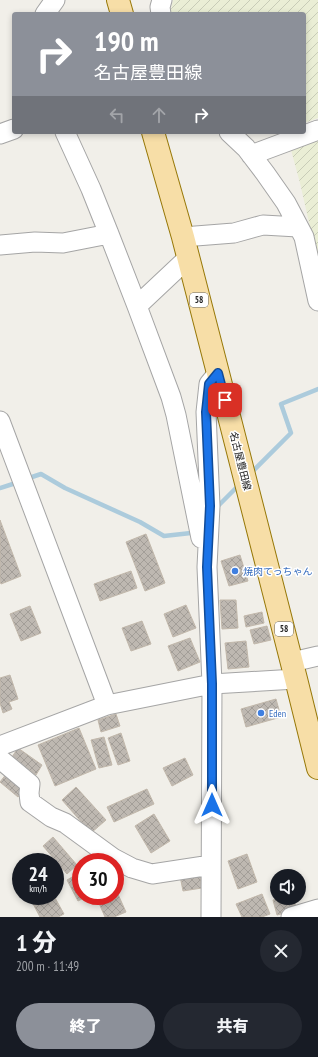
<!DOCTYPE html>
<html lang="ja">
<head>
<meta charset="utf-8">
<style>
  body { margin:0; font-family:"PT Sans Narrow","Noto Sans JP",sans-serif; background:#242831; color:#f1f3f6; height:100vh; display:flex; flex-direction:column; font-size:15px; white-space:nowrap }
  * { box-sizing:border-box; margin:0 }
  p { font-size:13px; color:#9ea1a6 }
  .icon { flex:none; width:22px; height:22px; fill:none; stroke:currentColor; stroke-width:2; stroke-linecap:round; stroke-linejoin:round }
  .map { position:relative; height:917px; overflow:hidden }
  .details { display:flex; flex-direction:column; background:#171b24; flex:1 }
  .details>* { flex:none }
  .top-card { position:absolute; left:12px; top:12px; width:294px; height:122px; border-radius:4px; box-shadow:0 2px 6px #0003; background:#8c9099; color:#fff; overflow:hidden }
  .buttons { position:absolute; left:270px; top:869px; display:grid; gap:8px }
  .buttons a { display:grid; place-items:center; width:36px; height:36px; border-radius:50%; background:#171b24; box-shadow:0 2px 6px #0003; font-size:20px }
  .speed { position:absolute; left:12px; top:853px; display:flex; gap:8px; font-size:20px; font-weight:700; text-align:center }
  .speed>* { display:grid; place-content:center; width:52px; height:52px; border-radius:50%; background:#171b24; box-shadow:0 2px 6px #0003; line-height:1 }
  .speed small { font-size:10px; font-weight:400 }
  .speed .limit { border:6px solid #d22; background:#fff; color:#111 }
  .pin { position:absolute; display:grid; place-items:center; width:34px; height:34px; color:#fff; margin:-17px; border-radius:8px; box-shadow:0 2px 6px #0006 }
  .me { position:absolute; width:44px; margin:-22px; rotate:0deg; stroke-linejoin:round; filter:drop-shadow(0 0 3px #0008) }
  .turn { display:flex; align-items:center; gap:14px; height:84px; padding:0 16px; font-size:18px }
  .turn .icon { width:52px; height:52px; stroke-width:2.5 }
  .turn b { display:block; font-size:28px; line-height:34px }
  .lanes { display:flex; align-items:center; height:38px; padding:0 16px; background:#0003; justify-content:center; gap:20px; direction:ltr }
  .lanes .off { opacity:.35 }
  .round { display:grid; place-items:center; flex:none; width:42px; height:42px; border-radius:21px; background:#242831 }
  .head { display:flex; align-items:center; justify-content:space-between; height:68px; padding:0 16px }
  h1 { font-size:24px; font-weight:800; line-height:30px }
  .button { display:flex; gap:8px; margin-top:auto; padding:8px 16px }
  .button a { flex:1; height:46px; border-radius:24px; background:#8c9099; color:#fff; font-size:16px; font-weight:800; line-height:46px; text-align:center }
  .button a+a { background:#242831; color:#f1f3f6 }
  .map>svg:first-child { display:block }
  .farmland { fill:url(#farmland-furrows) }
  .lines { fill:none; stroke-linecap:round; stroke-linejoin:round }
  .stream { stroke:#accbdc; stroke-width:4.5 }
  .building { fill:url(#building-cross-hatch); stroke:#c2b8ab }
  .minor-casing { stroke:#a5a5a5; stroke-width:21 }
  .major-casing { stroke:#977808; stroke-width:24 }
  .minor { stroke:#fff; stroke-width:19 }
  .major { stroke:#f7dea7; stroke-width:22 }
  .route-casing { stroke:#114b97; stroke-width:10 }
  .route { stroke:#1a73e8; stroke-width:7 }
  .shop-dot { fill:#3f7fe0; stroke:#fff; stroke-width:1.5 }
  .labels { text-anchor:middle; stroke-width:3; stroke-linejoin:round; paint-order:stroke }
  .shield { fill:#fff; stroke:#646464; stroke-width:1 }
  .shield-label { font-size:9px; font-weight:bold; fill:#212121 }
  .street-label { font-size:10px; fill:#212121; stroke:#fff }
  .shop-label { font-size:10px; fill:#366cbe; stroke:#fff; text-anchor:start }
</style>
</head>
<body>
<div class="map">
<svg width="318" height="917" viewBox="0 0 318 917">
  <defs>
    <pattern id="farmland-furrows" width="10" height="10" patternUnits="userSpaceOnUse"><rect width="10" height="10" fill="#eaeed5"/><path d="M-1 1l2-2M0 10L10 0M9 11l2-2" fill="none" stroke="#c8ccb7"/></pattern>
    <pattern id="building-cross-hatch" width="8" height="8" patternUnits="userSpaceOnUse"><rect width="8" height="8" fill="#beb8b1"/><path d="M0 0l8 8M0 8l8-8" fill="none" stroke="#a39e98"/></pattern>
  </defs>
  <rect width="100%" height="100%" fill="#f1efe9"/>
  <!-- farmland -->
  <path class="farmland" d="M173,0H318V118L304,123V14H170Z
    M318,140V262L300,183L291,150Z"/>
  <g class="lines">
    <!-- stream -->
    <path class="stream" d="M250,474L291,433L281,404L318,389
      M26,479L41,474L65,488L140,522L164,536L191,533L194,530
      M0,488L19,482
      M216,508L239,485"/>
  </g>
  <!-- building -->
  <path class="building" d="M0,520L21,576L1,584L0,581Z
    M146,534L165,583L145,591L126,542Z
    M240,555L248,581L229,586L221,561Z
    M131,571L137,588L100,601L94,584Z
    M220,600H236L238,628L222,629Z
    M186,605L196,628L173,637L164,614Z
    M30,606L41,633L21,641L10,614Z
    M262,612L264,623L246,627L244,616Z
    M142,621L151,644L131,651L122,628Z
    M267,626L271,640L254,644L250,630Z
    M190,638L200,662L178,671L168,646Z
    M246,641L249,667L228,669L225,643Z
    M10,675L18,699L9,702L12,709L3,713L0,703V678Z
    M276,699L281,717L246,727L241,709Z
    M116,714L120,726L101,732L98,720Z
    M79,728L96,769L55,786L38,745Z
    M121,733L130,761L118,765L108,738Z
    M104,737L112,765L99,768L91,740Z
    M18,748L42,765L36,775L12,757Z
    M185,758L193,775L172,786L163,768Z
    M7,773L26,787L18,797L0,782Z
    M76,787L106,820L91,833L62,800Z
    M147,789L154,804L114,822L107,807Z
    M154,814L170,841L151,853L135,826Z
    M53,837L77,865L67,874L43,846Z
    M247,854L257,882L238,889L228,861Z
    M81,872V896H88L78,901L67,880Z
    M200,873L202,888L183,891L180,876Z
    M117,892L126,912L114,917H105L98,901L109,896H115V893Z
    M262,894L270,914L262,917H242L236,904Z
    M33,896H54L64,914L58,917H40L30,898Z
    M282,898H293L297,910L277,915L273,900Z"/>
  <g class="lines">
    <defs>
      <path id="minor" d="M45,14L55,0
        M161,14L160,7L162,0
        M65,132L91,189L109,234L137,306L171,397L176,415L201,538
        M229,132L246,148L265,173L286,203L304,237L318,301
        M0,134L14,129
        M251,155L318,130
        M183,237L234,233L263,225L298,227
        M0,245L35,242L63,243L109,234
        M137,306L188,258
        M0,421L107,705
        M292,662L318,656
        M0,746L107,705L212,684L296,679
        M0,759L30,784L29,793L30,802L51,817L65,823L113,858L132,868L152,874L211,865
        M211,917L212,684L207,567L210,506L206,412L209,384L218,373
        M291,917L318,909"/>
      <path id="major" d="M118,0L122,14
        M153,132L183,237L218,373L296,679L318,768"/>
    </defs>
    <!-- minor casing -->
    <use href="#minor" class="minor-casing"/>
    <!-- major casing -->
    <use href="#major" class="major-casing"/>
    <!-- minor -->
    <use href="#minor" class="minor"/>
    <!-- major -->
    <use href="#major" class="major"/>
  </g>
  <g class="lines">
    <defs>
      <path id="route" d="M212,805V684L207,567L210,506L206,412L209,384L218,373L225,400"/>
    </defs>
    <!-- route casing -->
    <use href="#route" class="route-casing"/>
    <!-- route -->
    <use href="#route" class="route"/>
  </g>
  <!-- markers -->
  <g class="shop-dot">
    <circle cx="235" cy="571" r="4"/>
    <circle cx="261" cy="713" r="4"/>
  </g>
  <g class="labels">
    <!-- shield labels -->
    <g class="shield">
      <rect x="190" y="293" width="18" height="14" rx="3"/>
      <rect x="275" y="622" width="18" height="14" rx="3"/>
    </g>
    <g class="shield-label">
      <text x="199" y="303">58</text>
      <text x="284" y="632">58</text>
    </g>
    <!-- street labels -->
    <g class="street-label">
      <text transform="translate(241 461) rotate(76)" y="4">名古屋豊田線</text>
    </g>
    <!-- shop labels -->
    <g class="shop-label">
      <text x="243" y="575">焼肉てっちゃん</text>
      <text x="269" y="717">Eden</text>
    </g>
  </g>
</svg>
<div class="buttons">
<a><svg class="icon" aria-label="sound" viewBox="0 0 24 24"><path d="M4 9h4l5-4v14l-5-4H4zM17 9q2 3 0 6"/></svg></a>
</div>
<div class="speed"><div>24<small>km/h</small></div><div class="limit">30</div></div>
<div class="pin" style="left:225px;top:400px;background:#d93025"><svg class="icon" aria-label="arrive" viewBox="0 0 24 24"><path d="M6 21V4h12l-3 4 3 4H6"/></svg></div>
<svg class="me" style="left:212px;top:805px" viewBox="-20 -20 40 40"><path d="M0-17L14 15 0 8-14 15z" fill="#1a73e8" stroke="#fff" stroke-width="4"/></svg>
<div class="top-card">
<div class="turn"><svg class="icon" aria-label="right" viewBox="0 0 24 24"><path d="M7 20v-9h11M14 6l5 5-5 5"/></svg><div><b>190 m</b>名古屋豊田線</div></div>
<div class="lanes"><svg class="icon off" aria-label="left" viewBox="0 0 24 24"><path d="M17 20v-9H6M10 6l-5 5 5 5"/></svg><svg class="icon off" aria-label="ahead" viewBox="0 0 24 24"><path d="M12 20V5M6 11l6-6 6 6"/></svg><svg class="icon" aria-label="right" viewBox="0 0 24 24"><path d="M7 20v-9h11M14 6l5 5-5 5"/></svg></div>
</div>
</div>
<section class="details">
<div class="head"><div><h1>1 分</h1><p>200 m · 11:49</p></div><a class="round"><svg class="icon" aria-label="close" viewBox="0 0 24 24"><path d="M6 6l12 12M18 6L6 18"/></svg></a></div>
<div class="button"><a>終了</a><a>共有</a></div>
</section>
</body>
</html>
